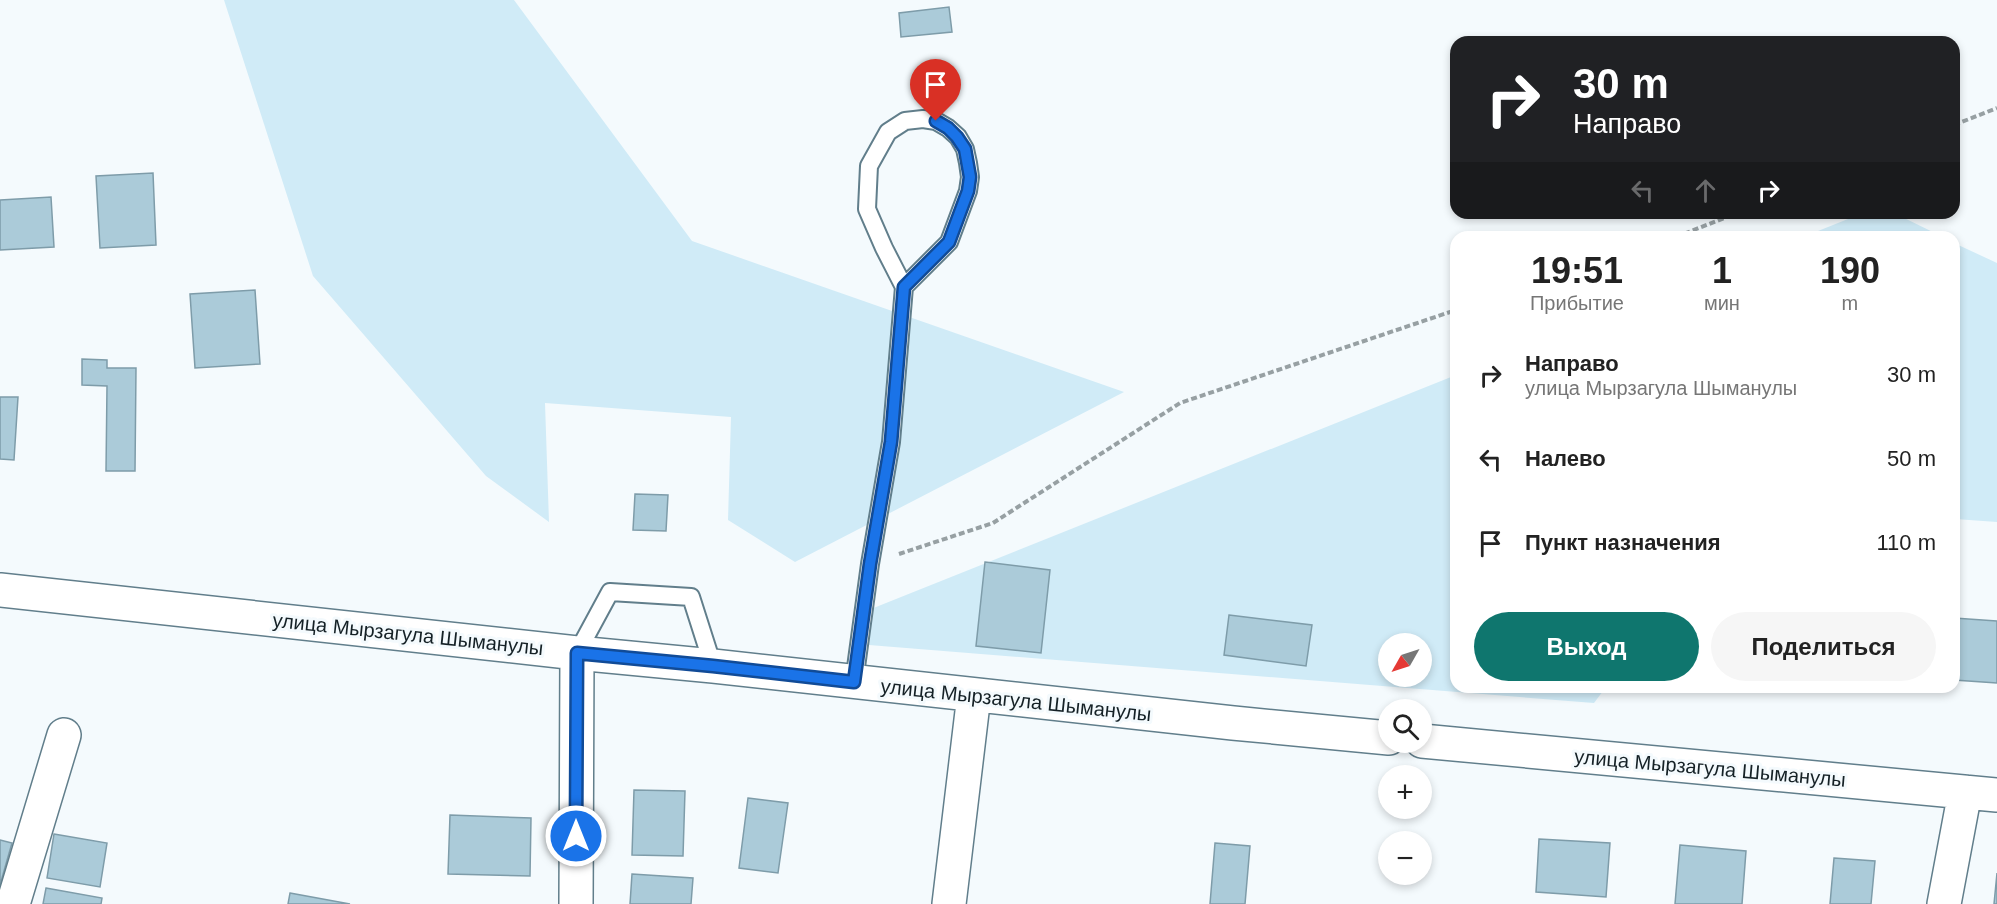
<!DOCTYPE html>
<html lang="ru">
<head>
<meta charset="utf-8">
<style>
  body { margin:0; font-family:Arial,sans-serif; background:#f6f6f6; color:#222; height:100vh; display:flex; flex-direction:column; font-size:22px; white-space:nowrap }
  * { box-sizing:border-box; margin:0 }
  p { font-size:20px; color:#767676 }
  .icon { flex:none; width:33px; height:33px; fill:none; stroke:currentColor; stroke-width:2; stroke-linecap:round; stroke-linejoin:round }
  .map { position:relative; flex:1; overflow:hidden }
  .side { position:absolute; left:1450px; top:231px; width:510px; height:462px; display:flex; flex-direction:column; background:#fff; border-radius:18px; box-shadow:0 3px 9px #0003 }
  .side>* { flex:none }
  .hud { position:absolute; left:1450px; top:36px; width:510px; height:183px; border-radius:18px; box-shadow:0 3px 9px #0003; background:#202124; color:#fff; overflow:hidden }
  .needle { width:39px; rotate:231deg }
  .fabs { position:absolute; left:1378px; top:633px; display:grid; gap:12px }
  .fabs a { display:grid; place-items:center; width:54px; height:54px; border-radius:50%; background:#fff; box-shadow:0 3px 9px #0003; font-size:30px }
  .pin { position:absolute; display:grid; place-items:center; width:51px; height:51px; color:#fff; margin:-62px -26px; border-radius:50% 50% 50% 0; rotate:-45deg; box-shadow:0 0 6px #0007 }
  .pin .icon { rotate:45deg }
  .me { position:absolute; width:66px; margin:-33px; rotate:0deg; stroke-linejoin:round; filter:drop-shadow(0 0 4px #0008) }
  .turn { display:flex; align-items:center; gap:21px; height:126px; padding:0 24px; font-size:27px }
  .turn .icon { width:78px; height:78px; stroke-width:2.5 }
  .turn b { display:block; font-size:42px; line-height:51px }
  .lanes { display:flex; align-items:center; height:57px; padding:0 24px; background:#0003; justify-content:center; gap:30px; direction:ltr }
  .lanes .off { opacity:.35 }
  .eta { display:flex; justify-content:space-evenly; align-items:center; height:102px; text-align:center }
  .eta b { font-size:36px; font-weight:700; line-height:42px }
  .action { display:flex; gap:12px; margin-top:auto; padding:12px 24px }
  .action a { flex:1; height:69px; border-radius:36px; background:#0f766e; color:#fff; font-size:24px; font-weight:700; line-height:69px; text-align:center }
  .action a+a { background:#f6f6f6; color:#222 }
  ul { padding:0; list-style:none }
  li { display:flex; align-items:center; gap:18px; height:84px; padding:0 24px }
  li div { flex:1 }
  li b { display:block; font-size:22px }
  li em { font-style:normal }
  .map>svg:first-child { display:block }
  .green { fill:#d0ebf7; fill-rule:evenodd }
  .building { fill:#abcbd9; stroke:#7e9ca9; stroke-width:1.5 }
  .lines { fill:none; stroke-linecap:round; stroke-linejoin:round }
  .lane-casing { stroke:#617e8b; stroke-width:20 }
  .street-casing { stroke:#617e8b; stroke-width:36 }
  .path { stroke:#97a0a3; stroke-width:4; stroke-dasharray:6 3; stroke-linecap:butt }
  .lane { stroke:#fff; stroke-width:16 }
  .street { stroke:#fff; stroke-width:33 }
  .route-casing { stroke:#114b97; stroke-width:15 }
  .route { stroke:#1a73e8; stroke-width:10 }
  .labels { text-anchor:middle; stroke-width:6; stroke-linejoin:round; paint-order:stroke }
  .street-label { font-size:20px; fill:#152126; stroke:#f4fafd }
</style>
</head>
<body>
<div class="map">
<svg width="1997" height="904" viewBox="0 0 1997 904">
  <rect width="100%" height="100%" fill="#f4fafd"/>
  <!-- green -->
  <path class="green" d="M224,0H514L692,241L1124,392L795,562L728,520L731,417L545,403L549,522L486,476L313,276Z
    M1863,213H1894L1943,237H1803Z
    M1954,243L1997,263V522L1955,519Z
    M1456,375V687H1606L1594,703L869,645L861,613ZM1389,644H1422V676H1389Z"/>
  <!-- building -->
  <path class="building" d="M949,7L952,32L901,37L899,13Z
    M153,173L156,245L100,248L96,176Z
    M51,197L54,247L0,250V200Z
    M255,290L260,364L195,368L190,294Z
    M82,359L107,360V368H136L135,471H106L107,386L82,385Z
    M0,397H18L14,460L0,459Z
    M635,494L668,495L666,531L633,530Z
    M985,562L1050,570L1041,653L976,646Z
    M1229,615L1312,625L1306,666L1224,655Z
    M1954,618L1997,621V683L1954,680Z
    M634,790L685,791L683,856L632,855Z
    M748,798L788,803L778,873L739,868Z
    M450,815L531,818L530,876L448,874Z
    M54,834L107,843L100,887L47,878Z
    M1539,839L1610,843L1606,897L1536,892Z
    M0,840L12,843L0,885Z
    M1215,843L1250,846L1245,904H1210Z
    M1680,845L1746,851L1742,904H1675Z
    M1834,858L1875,861L1871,904H1830Z
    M1997,873V904H1994Z
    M632,874L693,878L691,904H630Z
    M46,888L102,898L101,904H43Z
    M290,893L350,904H288Z"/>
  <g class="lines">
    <defs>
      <path id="lane" d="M577,653L610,592L691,597L713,666
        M854,682L870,564L891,442L904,287L884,248L867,209L869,166L888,132L905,121L923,119L936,121L948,128L958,137L965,149L968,163L970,177L968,191L949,242L904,287"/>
      <path id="street" d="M0,590L577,653L713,666L1233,723L1389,738
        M1422,741L1997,795
        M13,904L64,735
        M576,904L577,653
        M949,904L974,695
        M1944,904L1965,792"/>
    </defs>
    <!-- lane casing -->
    <use href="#lane" class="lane-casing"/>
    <!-- street casing -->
    <use href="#street" class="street-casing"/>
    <!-- path -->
    <path class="path" d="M1954,125L1997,108
      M1676,237L1737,213
      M899,554L993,523L1180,403L1456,310"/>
    <!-- lane -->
    <use href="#lane" class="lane"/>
    <!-- street -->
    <use href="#street" class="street"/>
  </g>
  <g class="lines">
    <defs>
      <path id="route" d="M576,836L577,653L713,666L854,682L870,564L891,442L904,287L949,242L968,191L970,177L965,149L957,137L948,128L936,121"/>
    </defs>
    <!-- route casing -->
    <use href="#route" class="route-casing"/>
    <!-- route -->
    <use href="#route" class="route"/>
  </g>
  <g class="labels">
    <!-- street labels -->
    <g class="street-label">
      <text transform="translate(408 634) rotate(6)" y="7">улица Мырзагула Шыманулы</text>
      <text transform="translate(1016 700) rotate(6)" y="7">улица Мырзагула Шыманулы</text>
      <text transform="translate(1710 768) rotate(5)" y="7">улица Мырзагула Шыманулы</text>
    </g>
  </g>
</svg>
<div class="fabs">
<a><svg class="needle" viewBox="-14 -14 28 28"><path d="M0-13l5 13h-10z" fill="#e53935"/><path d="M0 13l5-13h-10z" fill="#767676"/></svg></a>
<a><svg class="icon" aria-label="search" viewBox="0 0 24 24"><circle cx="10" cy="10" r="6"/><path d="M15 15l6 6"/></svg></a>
<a>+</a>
<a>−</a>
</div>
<div class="pin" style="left:936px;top:121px;background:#d93025"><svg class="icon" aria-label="arrive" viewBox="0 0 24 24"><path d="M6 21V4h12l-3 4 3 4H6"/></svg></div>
<svg class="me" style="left:576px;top:836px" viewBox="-20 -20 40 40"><circle r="17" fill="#1a73e8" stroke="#fff" stroke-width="3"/><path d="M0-11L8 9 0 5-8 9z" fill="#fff"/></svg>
<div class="hud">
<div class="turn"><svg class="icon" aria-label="right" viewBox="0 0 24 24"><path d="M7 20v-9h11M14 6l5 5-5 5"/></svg><div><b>30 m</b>Направо</div></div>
<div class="lanes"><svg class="icon off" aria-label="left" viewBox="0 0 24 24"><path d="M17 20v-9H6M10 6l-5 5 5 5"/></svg><svg class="icon off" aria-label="ahead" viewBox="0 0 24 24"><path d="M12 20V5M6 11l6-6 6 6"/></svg><svg class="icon" aria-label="right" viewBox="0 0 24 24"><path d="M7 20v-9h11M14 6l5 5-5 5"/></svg></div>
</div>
<section class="side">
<div class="eta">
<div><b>19:51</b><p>Прибытие</p></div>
<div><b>1</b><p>мин</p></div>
<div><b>190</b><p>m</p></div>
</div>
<ul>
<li><svg class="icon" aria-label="right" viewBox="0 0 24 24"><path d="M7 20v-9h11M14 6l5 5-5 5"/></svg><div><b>Направо</b><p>улица Мырзагула Шыманулы</p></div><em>30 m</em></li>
<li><svg class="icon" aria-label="left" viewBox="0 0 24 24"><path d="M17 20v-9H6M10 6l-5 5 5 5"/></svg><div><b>Налево</b></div><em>50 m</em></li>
<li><svg class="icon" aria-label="arrive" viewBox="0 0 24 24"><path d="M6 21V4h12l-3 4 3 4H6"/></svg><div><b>Пункт назначения</b></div><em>110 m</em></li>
</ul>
<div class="action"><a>Выход</a><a>Поделиться</a></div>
</section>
</div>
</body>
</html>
